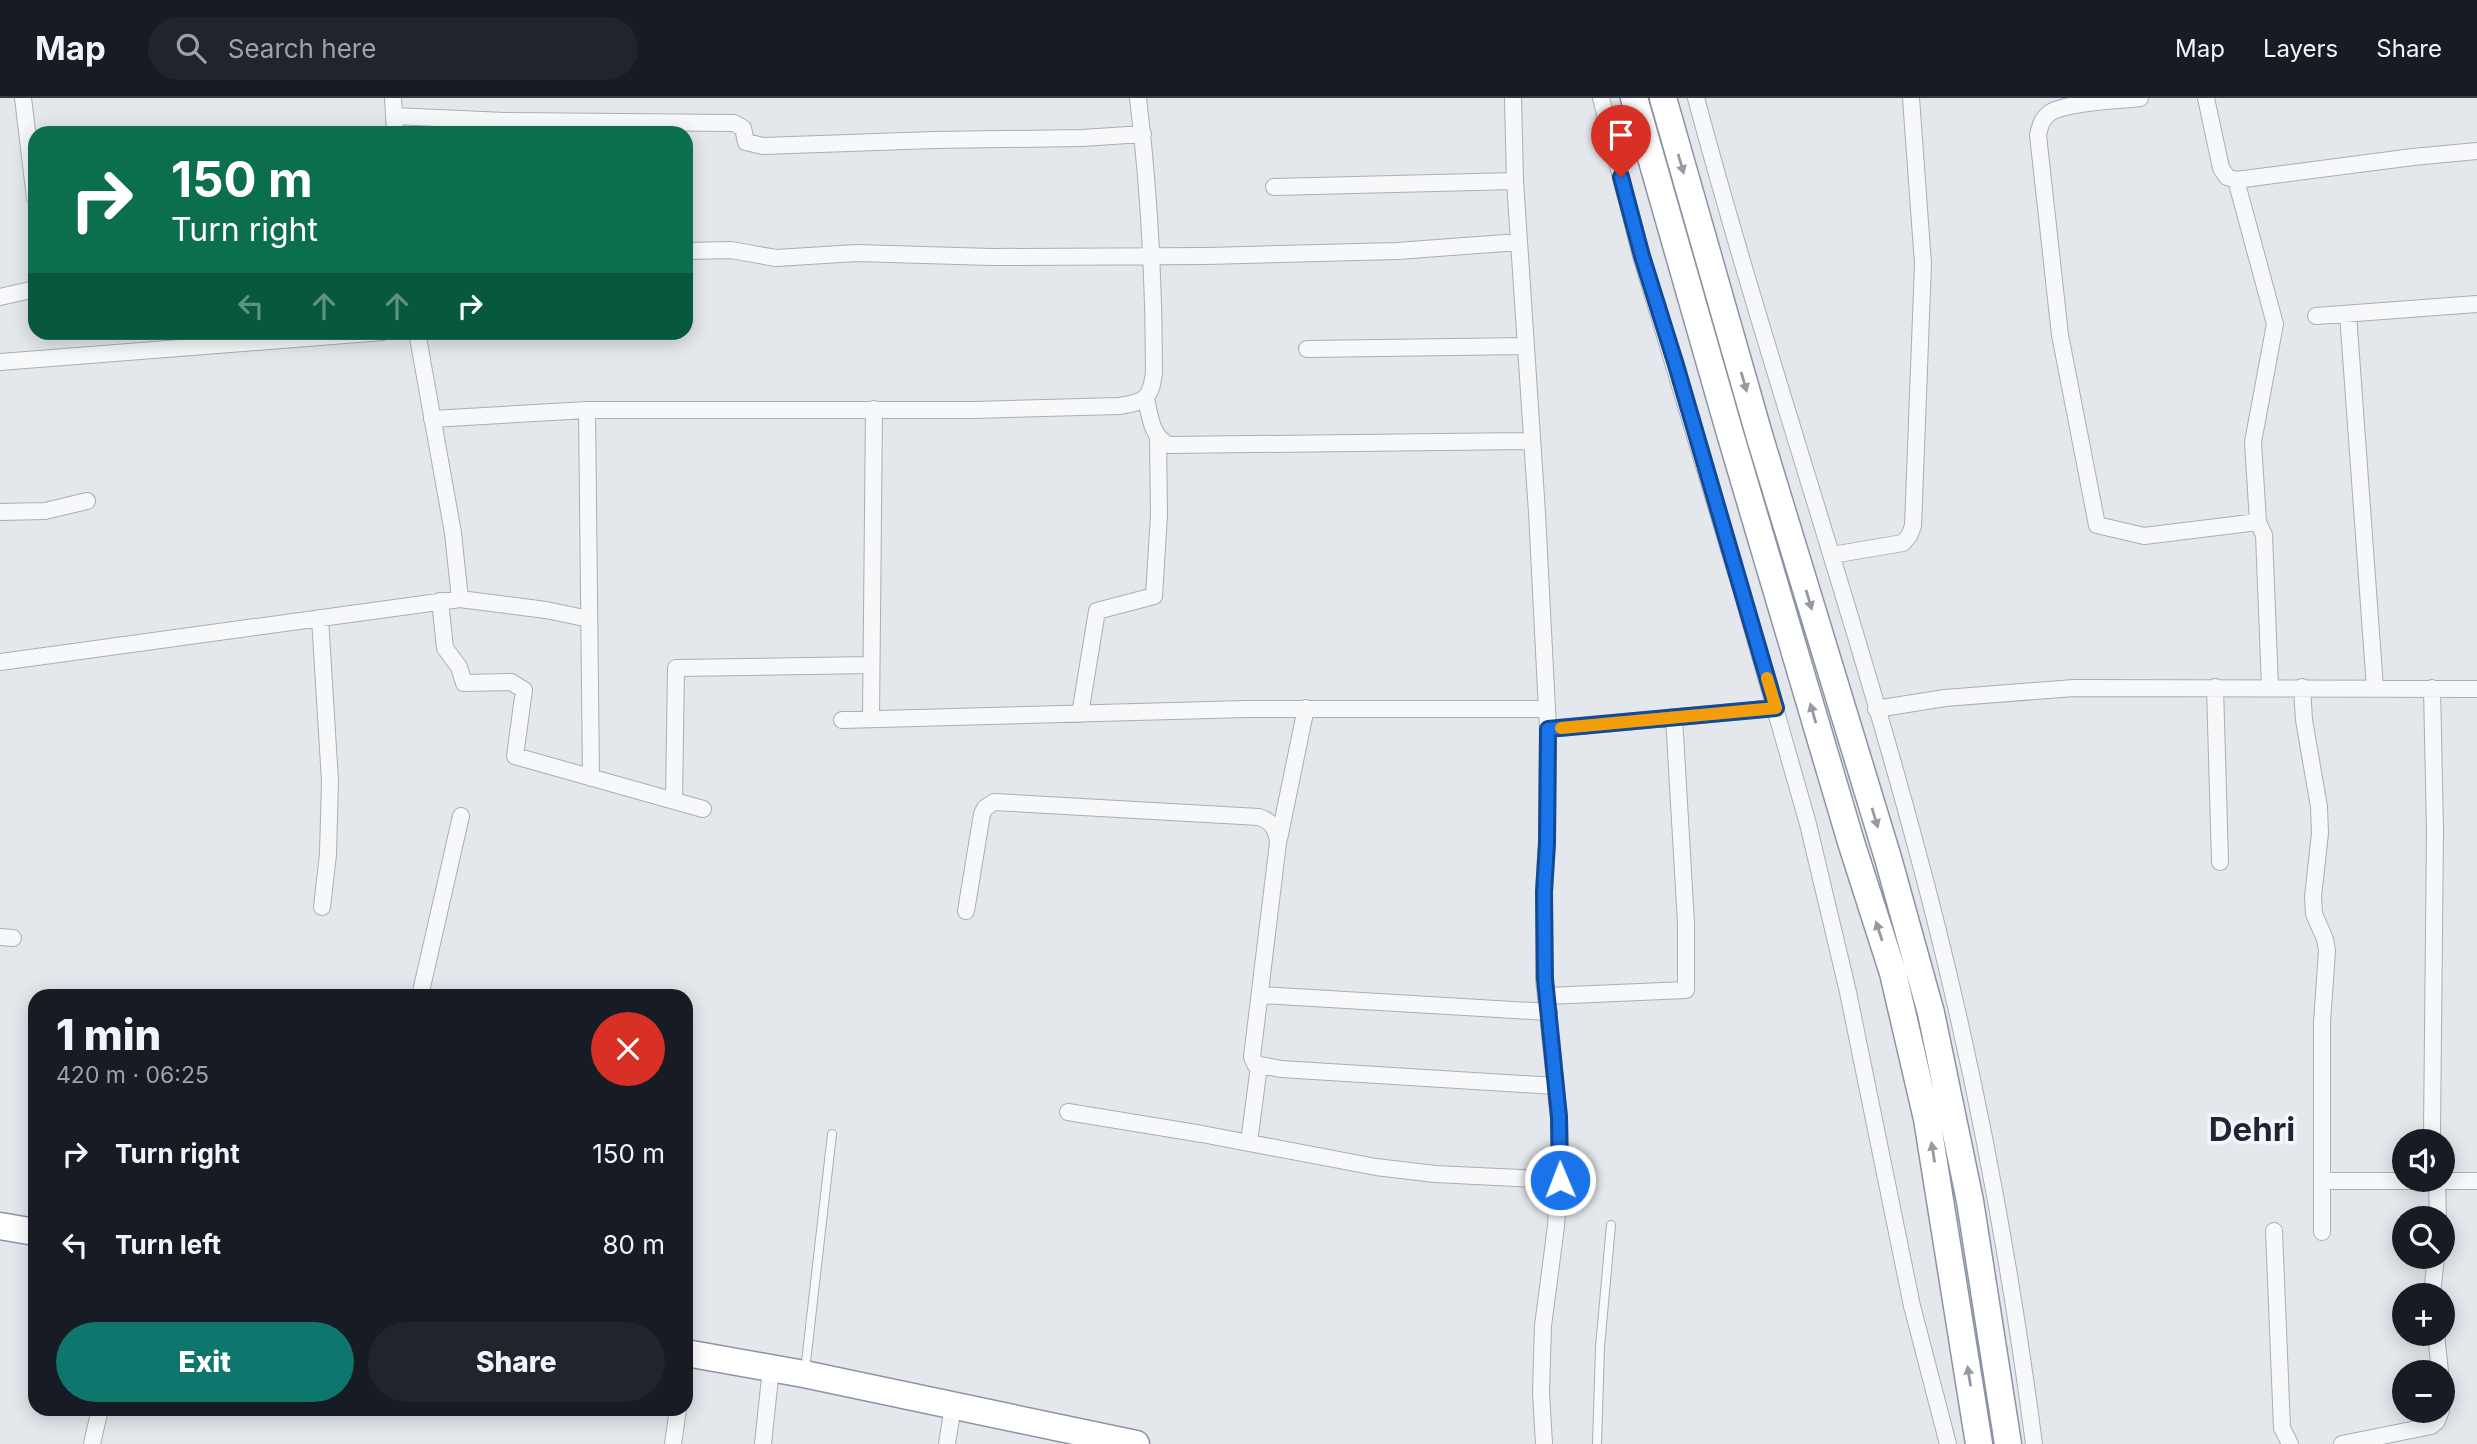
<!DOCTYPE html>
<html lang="en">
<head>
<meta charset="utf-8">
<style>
  body { margin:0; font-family:Inter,sans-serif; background:#20242c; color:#f1f3f6; height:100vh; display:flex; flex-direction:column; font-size:26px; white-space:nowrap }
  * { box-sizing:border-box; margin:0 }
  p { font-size:23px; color:#9ea1a6 }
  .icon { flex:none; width:38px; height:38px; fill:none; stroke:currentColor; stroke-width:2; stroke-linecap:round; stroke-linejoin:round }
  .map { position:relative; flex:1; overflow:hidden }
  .drawer { position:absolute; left:28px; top:891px; width:665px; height:427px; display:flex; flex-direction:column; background:#171b24; border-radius:21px; box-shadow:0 4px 18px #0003 }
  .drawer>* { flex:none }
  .banner { position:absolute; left:28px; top:28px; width:665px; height:214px; border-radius:21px; box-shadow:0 4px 18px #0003; background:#0b6e4f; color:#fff; overflow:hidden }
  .controls { position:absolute; left:2392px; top:1031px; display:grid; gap:14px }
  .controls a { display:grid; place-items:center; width:63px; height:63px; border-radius:50%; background:#171b24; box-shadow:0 4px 18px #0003; font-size:35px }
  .pin { position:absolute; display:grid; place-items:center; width:60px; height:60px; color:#fff; margin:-72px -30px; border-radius:50% 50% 50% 0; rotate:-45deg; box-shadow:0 0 7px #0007 }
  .pin .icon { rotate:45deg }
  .me { position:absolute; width:77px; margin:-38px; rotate:359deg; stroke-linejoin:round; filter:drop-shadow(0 0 5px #0008) }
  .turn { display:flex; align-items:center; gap:24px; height:147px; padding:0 28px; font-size:32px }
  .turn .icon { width:91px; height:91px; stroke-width:2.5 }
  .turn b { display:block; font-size:49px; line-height:60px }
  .lanes { display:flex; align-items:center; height:66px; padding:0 28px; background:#0003; justify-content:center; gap:35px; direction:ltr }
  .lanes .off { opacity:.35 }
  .round { display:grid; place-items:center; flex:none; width:74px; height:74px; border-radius:37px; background:#20242c }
  .summary { display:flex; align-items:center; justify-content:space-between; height:119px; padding:0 28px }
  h1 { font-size:42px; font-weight:800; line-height:52px }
  .button { display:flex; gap:14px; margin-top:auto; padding:14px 28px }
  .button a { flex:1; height:80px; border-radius:42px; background:#0f766e; color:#fff; font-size:28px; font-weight:800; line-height:80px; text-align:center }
  .button a+a { background:#20242c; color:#f1f3f6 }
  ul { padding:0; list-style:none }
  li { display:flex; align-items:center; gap:21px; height:91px; padding:0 28px }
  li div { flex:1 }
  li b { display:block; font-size:26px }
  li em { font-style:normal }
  header { display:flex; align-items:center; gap:42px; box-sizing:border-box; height:98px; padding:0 35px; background:#171b24; border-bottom:2px solid #363941 }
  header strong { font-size:33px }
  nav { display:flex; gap:38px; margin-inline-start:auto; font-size:24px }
  .search { width:490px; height:63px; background:#20242c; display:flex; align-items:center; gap:18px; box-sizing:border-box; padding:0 24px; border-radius:38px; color:#9ea1a6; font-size:26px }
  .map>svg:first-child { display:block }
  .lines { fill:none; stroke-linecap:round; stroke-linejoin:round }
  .service-casing { stroke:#a9aeb7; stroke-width:10 }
  .minor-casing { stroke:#a9aeb7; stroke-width:18 }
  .trunk-casing { stroke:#8b94a3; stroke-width:29 }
  .service { stroke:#f7f8fa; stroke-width:8 }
  .minor { stroke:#f7f8fa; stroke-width:16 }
  .trunk { stroke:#fff; stroke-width:26 }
  .oneway { fill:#959aa2 }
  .route-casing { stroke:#114b97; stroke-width:18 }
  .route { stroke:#1a73e8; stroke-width:12 }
  .slow { stroke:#f59e0b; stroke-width:12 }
  .labels { text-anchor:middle; stroke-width:7; stroke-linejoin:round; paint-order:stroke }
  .town-label { font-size:33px; font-weight:bold; fill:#1d2536; stroke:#f4f6f9 }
</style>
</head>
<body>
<header>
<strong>Map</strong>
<div class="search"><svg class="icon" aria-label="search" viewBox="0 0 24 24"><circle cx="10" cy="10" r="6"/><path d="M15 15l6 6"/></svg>Search here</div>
<nav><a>Map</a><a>Layers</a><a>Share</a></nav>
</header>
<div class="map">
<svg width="2477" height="1346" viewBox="0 0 2477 1346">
  <rect width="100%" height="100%" fill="#e4e7ec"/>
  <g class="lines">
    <defs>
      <path id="service" d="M805,1273L832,1036
        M1597,1346L1600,1249L1611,1127"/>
      <path id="minor" d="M23,0L35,100
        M393,0L395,35
        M1513,0L1515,83L1537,415L1548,631L1547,745L1544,794V881L1559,1019L1560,1062L1556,1128L1543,1228L1541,1294L1544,1346
        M1601,0L1641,158L1741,491L1808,726L1848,894L1912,1208L1948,1346
        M1696,0C1770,276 1866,547 1936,825C1979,996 2011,1170 2034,1346
        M2140,0C2117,3 2070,4 2051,14C2042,20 2040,28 2038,37L2060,237L2097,427L2144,438L2258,424
        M2206,0L2221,70L2227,79L2236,82L2413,59L2477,53
        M394,18L504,23L734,25L743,30L746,44L763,48L934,42L1082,40L1143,36
        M2236,82L2275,226L2253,344L2258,424L2264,437L2270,589
        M1274,89L1515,83
        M686,153L731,152L776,160L857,155L991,159L1207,158L1397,153L1519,144
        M0,199L35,191
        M2348,216L2375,590
        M2316,218L2477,206
        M417,234L453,435L460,501
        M1307,251L1526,248
        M0,264L383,234
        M1146,301C1150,317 1151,339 1169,347L1532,343
        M587,312L591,680
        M432,321L587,312H974L1119,308C1145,304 1151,301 1154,274C1154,182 1149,91 1138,0
        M0,414L45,413L87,403
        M1832,457L1903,445L1909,438L1913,428L1923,166L1911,0
        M440,503L445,550L459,569L464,585L511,584L524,592L515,658L703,711
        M320,520L330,683L328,756L322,809
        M0,564L460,501L546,512L589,521
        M2215,589L2220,764
        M2302,589L2304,622L2319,709L2320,735L2313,799L2314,816L2325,841L2327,853L2322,924V1134
        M1876,611L1945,600L2074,590L2477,591
        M1080,616L1097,513L1154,498L1159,417L1158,339
        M871,621L874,311
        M842,622L1246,611H1547
        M1548,631L1776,610
        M674,703L676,570L871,567
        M1279,741L1306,610
        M966,813L982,716L985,710L994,704L1259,719C1272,723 1277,732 1278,745L1252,959L1255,966L1281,971L1556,988
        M0,839L13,840
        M1260,897L1549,914
        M420,898L461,718
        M1547,898L1686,892V825L1674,619
        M1068,1014L1202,1036L1376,1069L1435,1076L1560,1082
        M2432,1035L2435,732L2432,590
        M1249,1044L1259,968
        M2322,1083H2477
        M2437,1084L2438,1120
        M2274,1133L2282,1330L2290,1346
        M2432,1197L2436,1158
        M2436,1236L2440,1274
        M92,1346L100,1311
        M673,1346L678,1311
        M763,1346L771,1270
        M947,1346L953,1308
        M2342,1346L2431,1328L2437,1323L2441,1312"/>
      <path id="trunk" d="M1634,0L1729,332L1851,744L1893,875L1927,1021L1979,1346
        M1663,0L1760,340L1888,760L1931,915L1970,1103L2008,1346
        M0,1128L35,1134
        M686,1255L804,1276L1136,1346"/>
    </defs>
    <!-- service casing -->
    <use href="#service" class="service-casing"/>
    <!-- minor casing -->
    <use href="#minor" class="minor-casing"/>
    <!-- trunk casing -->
    <use href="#trunk" class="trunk-casing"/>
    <!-- service -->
    <use href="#service" class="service"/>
    <!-- minor -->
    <use href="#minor" class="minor"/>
    <!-- trunk -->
    <use href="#trunk" class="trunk"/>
  </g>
  <!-- one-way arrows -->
  <defs><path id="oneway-solid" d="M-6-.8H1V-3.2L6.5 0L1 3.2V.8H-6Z" transform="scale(1.75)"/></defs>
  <g class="oneway">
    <use href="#oneway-solid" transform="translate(1681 66) rotate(74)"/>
    <use href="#oneway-solid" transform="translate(1744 284) rotate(74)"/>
    <use href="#oneway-solid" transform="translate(1809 502) rotate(73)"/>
    <use href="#oneway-solid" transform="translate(1813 615) rotate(-106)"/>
    <use href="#oneway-solid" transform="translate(1875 720) rotate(73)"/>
    <use href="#oneway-solid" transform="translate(1879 833) rotate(-108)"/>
    <use href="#oneway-solid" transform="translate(1933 1054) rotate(-99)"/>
    <use href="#oneway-solid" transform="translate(1969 1278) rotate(-99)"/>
  </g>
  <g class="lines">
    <defs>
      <path id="route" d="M1560,1082L1559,1019L1545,881L1544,794L1547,745L1548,631L1776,610L1676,267L1642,158L1621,79"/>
    </defs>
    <!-- route casing -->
    <use href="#route" class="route-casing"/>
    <!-- route -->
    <use href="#route" class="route"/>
    <!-- slow -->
    <path class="slow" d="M1561,630L1776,610L1767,580"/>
  </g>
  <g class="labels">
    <!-- town labels -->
    <g class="town-label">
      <text x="2252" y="1043">Dehri</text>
    </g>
  </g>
</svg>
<div class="controls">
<a><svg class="icon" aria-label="sound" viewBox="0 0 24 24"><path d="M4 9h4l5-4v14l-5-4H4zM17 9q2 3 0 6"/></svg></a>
<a><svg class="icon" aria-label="search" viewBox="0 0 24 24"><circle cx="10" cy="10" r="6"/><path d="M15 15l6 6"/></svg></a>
<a>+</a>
<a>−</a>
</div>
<div class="pin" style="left:1621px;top:79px;background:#d93025"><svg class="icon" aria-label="arrive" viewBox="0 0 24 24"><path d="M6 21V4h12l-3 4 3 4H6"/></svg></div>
<svg class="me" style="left:1560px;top:1082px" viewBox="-20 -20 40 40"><circle r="17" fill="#1a73e8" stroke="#fff" stroke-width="3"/><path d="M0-11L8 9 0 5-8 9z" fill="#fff"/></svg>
<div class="banner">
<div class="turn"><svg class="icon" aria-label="right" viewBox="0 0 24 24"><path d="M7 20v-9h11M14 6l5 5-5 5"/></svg><div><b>150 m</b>Turn right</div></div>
<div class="lanes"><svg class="icon off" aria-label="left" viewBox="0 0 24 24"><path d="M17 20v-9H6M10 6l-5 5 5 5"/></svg><svg class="icon off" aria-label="ahead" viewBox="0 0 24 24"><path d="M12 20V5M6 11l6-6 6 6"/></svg><svg class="icon off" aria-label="ahead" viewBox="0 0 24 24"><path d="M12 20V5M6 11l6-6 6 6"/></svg><svg class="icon" aria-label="right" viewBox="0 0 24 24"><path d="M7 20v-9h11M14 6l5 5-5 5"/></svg></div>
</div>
<section class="drawer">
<div class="summary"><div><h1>1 min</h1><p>420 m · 06:25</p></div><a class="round" style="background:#d93025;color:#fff"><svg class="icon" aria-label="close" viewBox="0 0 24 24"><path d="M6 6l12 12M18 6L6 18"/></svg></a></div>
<ul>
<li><svg class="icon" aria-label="right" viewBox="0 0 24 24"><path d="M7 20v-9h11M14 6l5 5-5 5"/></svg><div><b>Turn right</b></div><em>150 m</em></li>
<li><svg class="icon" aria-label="left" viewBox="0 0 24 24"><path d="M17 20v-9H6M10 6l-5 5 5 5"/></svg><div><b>Turn left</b></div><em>80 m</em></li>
</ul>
<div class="button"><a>Exit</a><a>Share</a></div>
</section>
</div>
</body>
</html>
